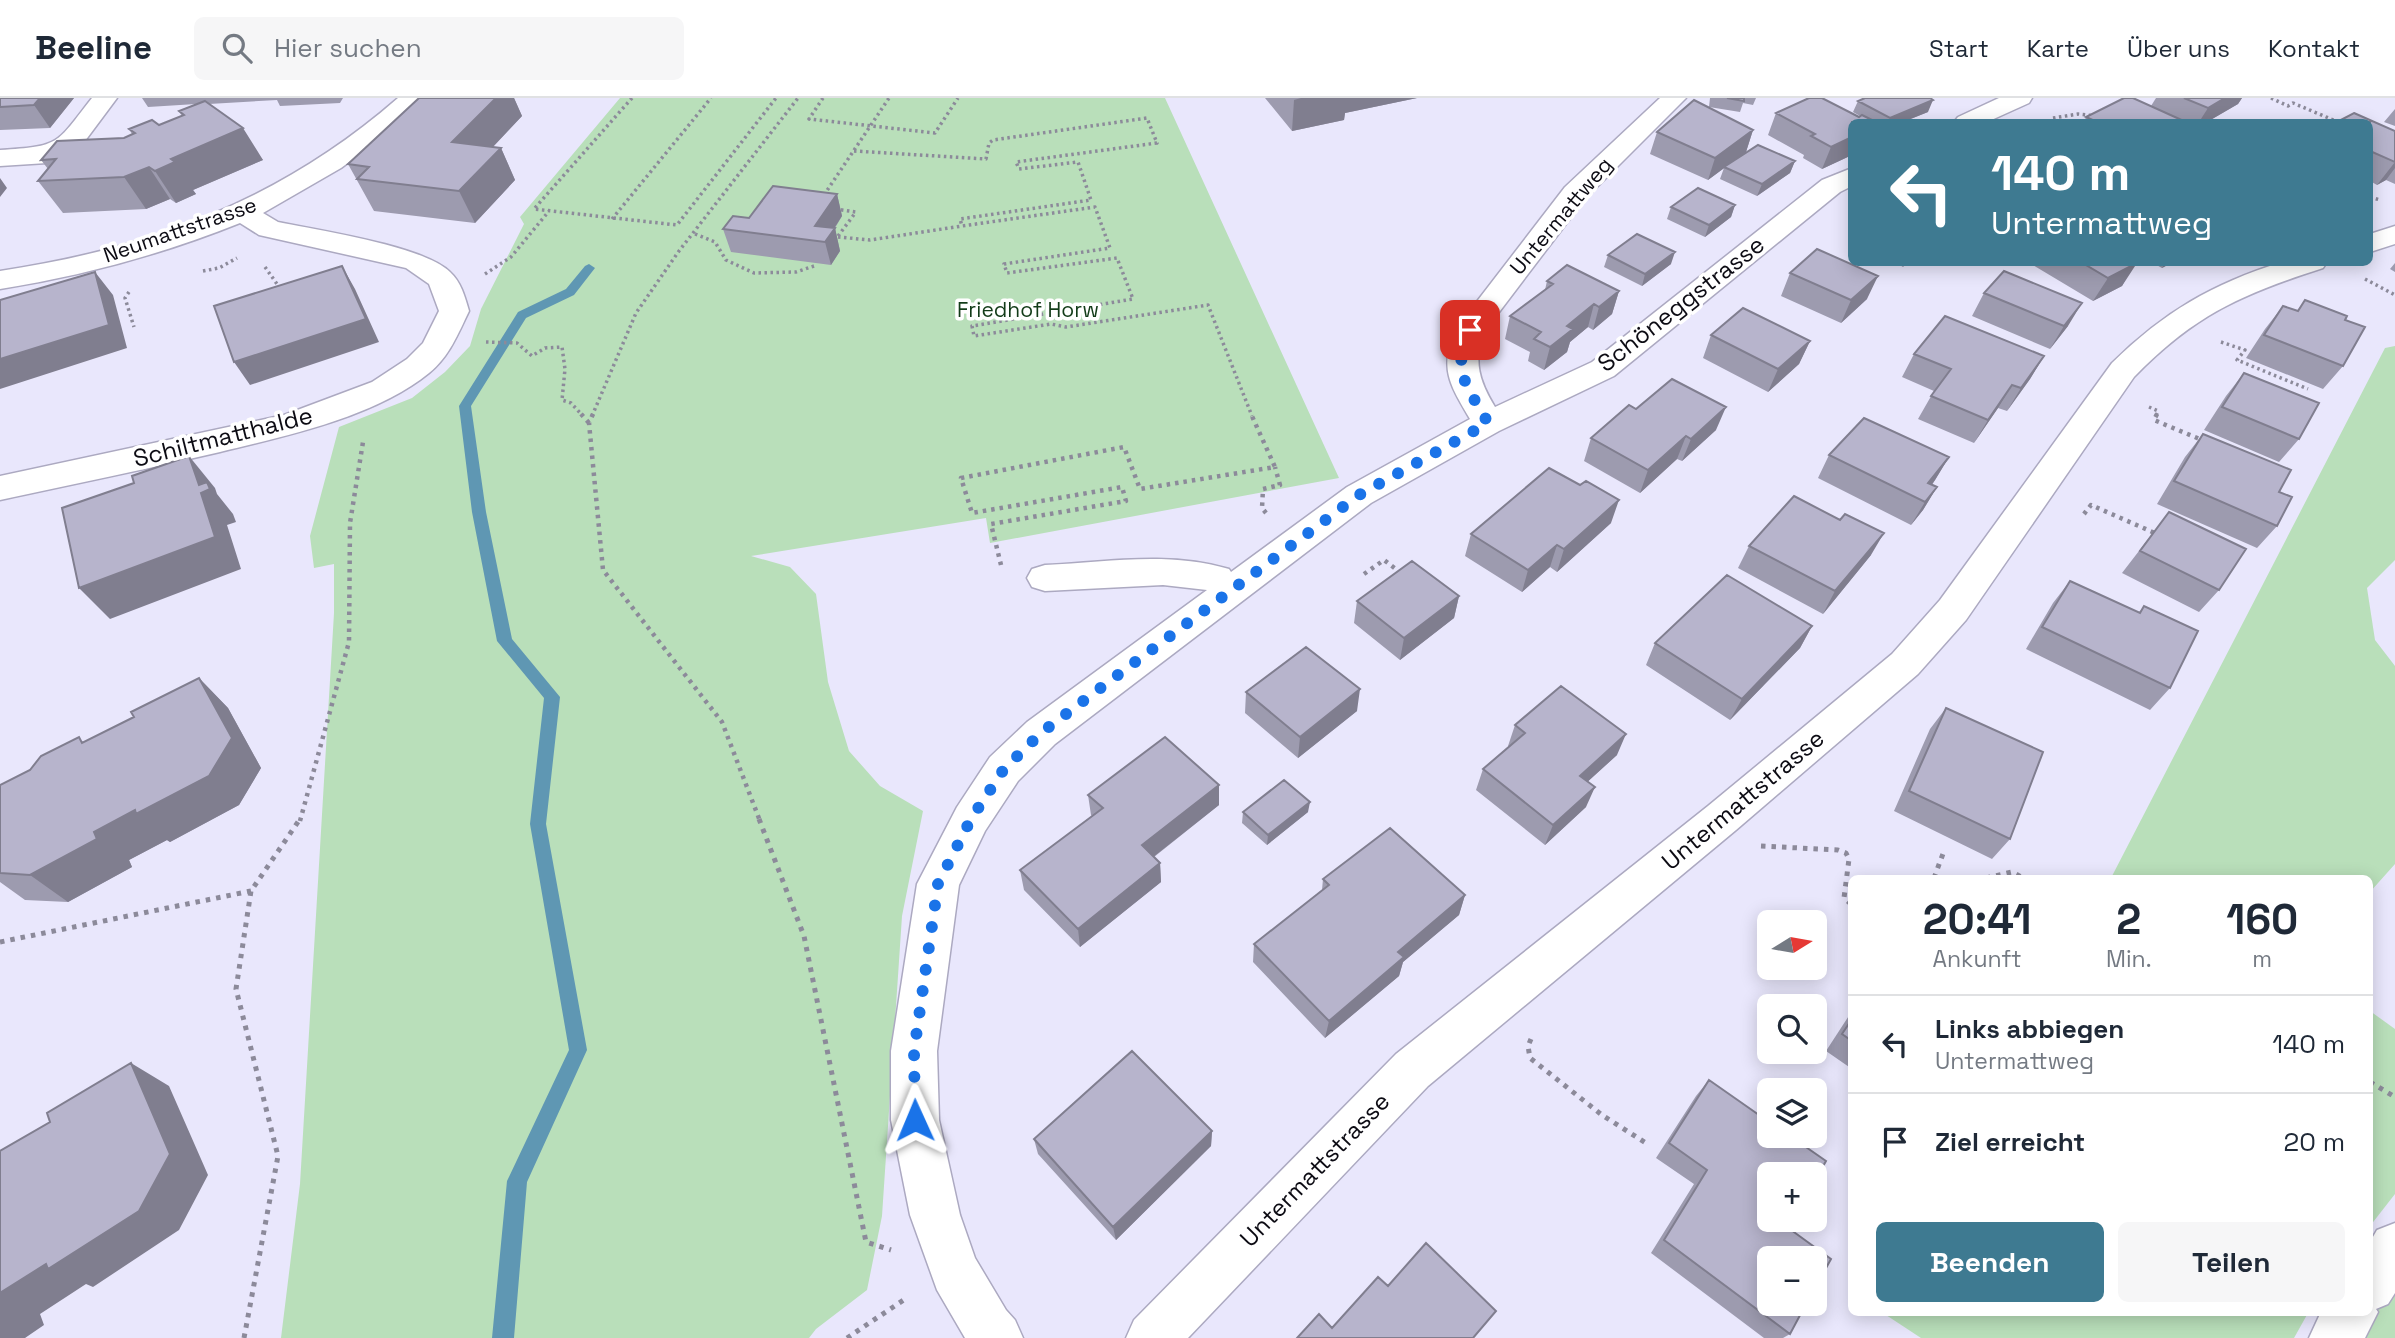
<!DOCTYPE html>
<html lang="de">
<head>
<meta charset="utf-8">
<style>
  body { margin:0; font-family:"Space Grotesk",sans-serif; background:#f6f6f7; color:#1f2937; height:100vh; display:flex; flex-direction:column; font-size:26px; white-space:nowrap }
  * { box-sizing:border-box; margin:0 }
  p { font-size:23px; color:#747a83 }
  .icon { flex:none; width:38px; height:38px; fill:none; stroke:currentColor; stroke-width:2; stroke-linecap:round; stroke-linejoin:round }
  .map { position:relative; flex:1; overflow:hidden }
  .sheet { position:absolute; left:1848px; top:777px; width:525px; height:441px; display:flex; flex-direction:column; background:#fff; border-radius:10px; box-shadow:0 4px 18px #0003 }
  .sheet>* { flex:none }
  .hud { position:absolute; left:1848px; top:21px; width:525px; height:147px; border-radius:10px; box-shadow:0 4px 18px #0003; background:#3e7a91; color:#fff; overflow:hidden }
  .needle { width:46px; rotate:79deg }
  .buttons { position:absolute; left:1757px; top:812px; display:grid; gap:14px }
  .buttons a { display:grid; place-items:center; width:70px; height:70px; border-radius:10px; background:#fff; box-shadow:0 4px 18px #0003; font-size:35px }
  .pin { position:absolute; display:grid; place-items:center; width:60px; height:60px; color:#fff; margin:-30px; border-radius:14px; box-shadow:0 4px 10px #0006 }
  .me { position:absolute; width:77px; margin:-38px; rotate:359deg; stroke-linejoin:round; filter:drop-shadow(0 0 5px #0008) }
  .turn { display:flex; align-items:center; gap:24px; height:147px; padding:0 28px; font-size:32px }
  .turn .icon { width:91px; height:91px; stroke-width:2.5 }
  .turn b { display:block; font-size:49px; line-height:60px }
  .eta { display:flex; justify-content:space-evenly; align-items:center; height:119px; text-align:center }
  .eta b { font-size:42px; font-weight:800; line-height:49px }
  .cta { display:flex; gap:14px; margin-top:auto; padding:14px 28px }
  .cta a { flex:1; height:80px; border-radius:10px; background:#3e7a91; color:#fff; font-size:28px; font-weight:800; line-height:80px; text-align:center }
  .cta a+a { background:#f6f6f7; color:#1f2937 }
  ul { padding:0; list-style:none }
  li { display:flex; align-items:center; gap:21px; height:98px; padding:0 28px; border-top:2px solid #e0e1e3 }
  li div { flex:1 }
  li b { display:block; font-size:26px }
  li em { font-style:normal }
  header { display:flex; align-items:center; gap:42px; box-sizing:border-box; height:98px; padding:0 35px; background:#fff; border-bottom:2px solid #e0e1e3 }
  header strong { font-size:33px }
  nav { display:flex; gap:38px; margin-inline-start:auto; font-size:24px }
  .search { width:490px; height:63px; background:#f6f6f7; display:flex; align-items:center; gap:18px; box-sizing:border-box; padding:0 24px; border-radius:10px; color:#747a83; font-size:26px }
  .map>svg:first-child { display:block }
  .green { fill:#b9dfba }
  .lines { fill:none; stroke-linecap:round; stroke-linejoin:round }
  .stream { fill:#5f97b3; fill-rule:evenodd }
  .minor-casing { stroke:#aca9c1; stroke-width:3 }
  .path-far2 { stroke:#8c8a9a; stroke-width:3.5; stroke-dasharray:2.5 3.5; stroke-linecap:butt }
  .path-far1 { stroke:#8c8a9a; stroke-width:4.5; stroke-dasharray:3.5 5; stroke-linecap:butt }
  .path { stroke:#8c8a9a; stroke-width:5; stroke-dasharray:4.5 6; stroke-linecap:butt }
  .minor { fill:#fff; fill-rule:evenodd }
  .wall { fill:#9d9baf }
  .shaded-wall { fill:#807e8f }
  .building { fill:#b7b4cc; stroke:#807e8f; stroke-width:2 }
  .route { stroke:#1a73e8; stroke-width:12; stroke-dasharray:0 21.6 }
  .labels { text-anchor:middle; stroke-width:7; stroke-linejoin:round; paint-order:stroke }
  .far-street-label { font-size:21px; fill:#0c0b13; stroke:#fff }
  .far-park-label { font-size:21px; fill:#133c19; stroke:#fff }
  .street-label { font-size:24px; fill:#0c0b13; stroke:#fff }
</style>
</head>
<body>
<header>
<strong>Beeline</strong>
<div class="search"><svg class="icon" aria-label="search" viewBox="0 0 24 24"><circle cx="10" cy="10" r="6"/><path d="M15 15l6 6"/></svg>Hier suchen</div>
<nav><a>Start</a><a>Karte</a><a>Über uns</a><a>Kontakt</a></nav>
</header>
<div class="map">
<svg width="2395" height="1240" viewBox="0 0 2395 1240">
  <rect width="100%" height="100%" fill="#e9e7fc"/>
  <!-- green -->
  <path class="green" d="M620,0H1165L1339,380L990,445L986,420L751,458L790,469L816,496L828,584L849,653L880,688L923,713L902,818L882,1118L867,1192L816,1231L809,1240H281L300,1086L334,515V466L314,470L310,438L339,329L412,300L445,274L470,248L481,211L524,126L520,119Z
    M2395,248V462L2367,490L2375,542L2395,568V766L2370,794V780H2111L2385,250Z
    M2370,913L2395,931V1096L2370,1128Z
    M2395,1162V1240H2340L2370,1214V1195Z
    M1887,1214H2308V1215L2294,1240H1921L1886,1217Z"/>
  <g class="lines">
    <!-- stream -->
    <path class="stream" d="M589,166L595,170L574,197L526,220L471,308L486,414L512,541L560,599L546,726L587,952L527,1084L514,1240H492L507,1083L569,952L530,726L544,600L497,543L472,414L459,308L518,214L566,191L585,168Z"/>
    <defs>
      <path id="minor" d="M92,0H117L76,55L47,65L0,68V52C61,48 55,47 92,0Z
        M398,0H425L383,39L341,70L263,115L278,124C317,132 424,148 450,174C461,184 465,199 469,213C458,236 449,259 429,275C375,319 286,338 220,354C147,371 73,386 0,402V378L284,317L372,284L407,261L423,245L439,213L429,186L406,170L259,137L240,125C163,156 82,178 0,191V173C152,150 281,102 398,0Z
        M1660,0H1686L1585,101L1484,234C1473,263 1479,283 1495,309L1592,264L1822,82L1852,70V88L1840,94L1614,278L1499,333L1371,405L1055,646L1018,683L985,733L959,787L937,953L939,1022L960,1117L975,1160L1006,1212L1015,1222L1023,1240H965L937,1192L910,1117L891,1022V953L917,786L957,709L990,659L1027,624L1207,492L1163,487L1045,493L1032,489L1027,480L1032,471L1045,467C1105,464 1170,453 1229,471L1231,474L1347,389L1470,321C1450,287 1439,271 1455,232L1565,89Z
        M1999,0H2032L2029,5L1987,24H1954L1958,19Z
        M2395,128V146L2370,154V136Z
        M2282,164H2327L2323,170C2242,196 2194,217 2134,279L1966,522L1918,576L1736,732L1428,988L1188,1240H1126L1134,1222L1396,956L1708,708L1892,556L1940,502L2112,265C2164,214 2212,186 2282,164Z
        M2395,1125V1195L2388,1206L2376,1211L2378,1214L2365,1240H2309L2321,1214H2370V1144L2377,1132Z"/>
    </defs>
    <!-- minor casing -->
    <use href="#minor" class="minor-casing"/>
    <!-- path-far2 -->
    <path class="path-far2" d="M632,0L534,111L677,127L776,0
      M823,0L809,21L935,35L958,0
      M2271,0L2288,8L2293,5L2338,24
      M2053,20L2078,16L2096,18
      M854,53L986,61L989,45L993,42L1147,20L1157,45L1016,64L1019,71L1078,64L1091,102L960,121L962,128L1095,109L1110,150L1004,166L1007,175L1117,160L1133,201L972,228L974,238L1051,226L1066,229L1208,207L1252,318
      M824,97L889,0
      M2370,99L2380,102
      M835,111L856,114
      M612,121L711,0
      M695,136L715,144L726,162L754,175L796,174L817,167
      M838,138L856,114
      M838,139L870,142L962,128
      M265,169L277,186
      M203,173L219,170L237,160
      M485,176L511,159L549,113
      M2365,181L2395,197
      M129,194L125,200L134,229
      M486,244L517,245L532,258L545,250L562,249L565,271L562,302L571,305L583,318
      M2221,244L2245,252L2237,262L2308,291
      M2149,309L2158,313L2156,318
      M592,318L636,215L679,153L798,0"/>
    <!-- path-far1 -->
    <path class="path-far1" d="M581,316L589,325
      M593,316L589,325L603,472L722,624L760,723
      M2157,316L2154,322L2202,342
      M1266,415L1262,410L1263,391L1280,387L1275,369
      M2084,416L2091,407L2157,436
      M1001,467L991,426L1126,403L1122,389L972,415L961,380L1124,349L1140,391L1275,369L1251,316
      M1364,476L1384,462L1401,475
      M300,723L349,544L350,425L363,344"/>
    <!-- path -->
    <path class="path" d="M759,721L804,838L866,1144L891,1152
      M1761,748L1838,752L1846,755L1849,761L1844,800L1852,807
      M1934,780L1944,753
      M1986,780L2012,774L2023,780
      M0,844L251,793
      M1531,941L1528,948L1530,960L1602,1017L1649,1047
      M2370,984L2395,999
      M244,1240L278,1058L236,891L251,793L300,721
      M847,1240L908,1199"/>
    <!-- minor -->
    <use href="#minor" class="minor"/>
  </g>
  <!-- wall -->
  <path class="wall" d="M0,0H74L50,30L0,32Z
    M142,0H343L340,5L280,8L277,2L209,6L263,62L193,92L196,96L176,105L170,101L146,111L63,115L38,83L48,71L41,62L124,40L132,36L129,31L159,27L182,18L179,13L196,6L148,9Z
    M419,0H514L522,18L493,49L501,50L515,82L475,125L374,113L348,66Z
    M1265,0H1417L1345,15L1344,22L1292,33Z
    M1710,0H1756L1753,7L1743,5L1740,14L1709,9Z
    M2156,0H2242L2238,6L2207,24H2084L2086,19L2151,8Z
    M1858,3L1928,14L1903,24H1852V57L1822,71L1803,60L1804,57L1768,37L1776,15L1859,19L1860,18L1853,14Z
    M2395,11V28L2384,24Z
    M2370,24L2395,33V86L2386,82L2377,87L2370,83Z
    M1753,32L1746,54L1795,63L1790,75L1757,98L1720,81L1724,70L1708,82L1650,56L1657,34Z
    M837,96L842,118L835,130L840,153L831,167L731,154L723,131L749,120Z
    M1735,107L1731,119L1705,139L1667,121L1671,109Z
    M1608,157L1671,166L1642,188L1604,169Z
    M1895,164H1909L1903,169Z
    M2028,164H2135L2122,188L2093,203Z
    M2151,164H2173L2162,170Z
    M2395,165V174L2390,171Z
    M1790,175L1867,201L1841,225L1781,198Z
    M1547,183L1619,193L1612,216L1593,232L1588,229L1570,244L1567,254L1544,272L1528,263L1530,254L1505,241L1510,218L1545,192Z
    M1984,195L2068,228L2050,251L1972,218Z
    M2305,202L2345,222L2343,268L2323,291L2246,260L2265,231L2283,208L2297,213Z
    M1711,237L1810,243L1799,266L1768,294L1703,260Z
    M1914,256L2044,258L2030,281L2007,313L1998,310L1974,345L1918,321L1934,293L1902,279Z
    M2244,275L2299,341L2279,364L2204,332L2226,298Z
    M1636,311L1716,332L1682,363L1677,361L1640,395L1584,363L1591,340Z
    M2203,336L2279,394L2277,428L2257,450L2157,406L2185,359Z
    M1829,357L1949,359L1932,387L1937,389L1923,412L1911,427L1818,380Z
    M2169,414L2219,492L2199,514L2122,475Z
    M1840,422L1871,457L1823,516L1738,470L1749,448Z
    M1611,425L1557,474L1550,469L1522,494L1465,458L1471,436Z
    M2070,483L2139,515L2144,508L2170,590L2150,612L2026,551L2053,505Z
    M1459,498L1454,520L1400,562L1354,525L1357,503Z
    M1812,528L1800,550L1730,622L1646,567L1655,545Z
    M199,580L228,610L261,670L239,707L170,744L167,742L129,762L132,769L68,804L25,802L0,784V687L134,619Z
    M1246,594L1357,613L1298,660L1245,615Z
    M1946,610L2010,741L1992,761L1894,713L1930,631Z
    M1515,627L1617,657L1588,683L1586,709L1545,747L1476,692L1483,671L1509,649L1508,648Z
    M1088,697L1219,707L1154,759L1160,765L1161,784L1080,849L1024,792L1020,772L1092,718L1091,717Z
    M1243,714H1308L1267,747L1242,725Z
    M1323,781L1465,797L1459,817L1403,864L1399,878L1325,940L1253,864L1254,846L1322,792Z
    M1852,913V971L1826,953Z
    M1709,982L1787,1129L1790,1236L1783,1240H1764L1651,1155L1694,1086L1656,1060L1696,998Z
    M1212,1033L1211,1048L1116,1142L1038,1056L1034,1041Z"/>
  <!-- shaded-wall -->
  <path class="shaded-wall" d="M40,0H74L50,30L34,7Z
    M496,0H514L522,18L467,76L452,44Z
    M1301,0H1417L1345,15L1344,22L1292,33L1294,2Z
    M2225,0H2242L2238,6L2207,24H2199L2208,10Z
    M1933,2L1928,14L1903,24H1889L1890,20Z
    M243,30L263,62L193,92L196,96L176,105L155,73L171,61Z
    M1753,32L1746,54L1708,82L1715,60Z
    M1852,39V57L1822,71L1831,49Z
    M501,50L515,82L475,125L459,93Z
    M1795,63L1790,75L1757,98L1762,86Z
    M2395,64V70L2386,82L2377,87Z
    M149,69L170,101L146,111L124,79Z
    M0,80L7,90L0,99Z
    M837,96L842,118L833,132L835,130L840,153L831,167L825,144L815,128Z
    M1735,107L1731,119L1705,139L1709,127Z
    M1675,154L1671,166L1642,188L1645,176Z
    M2166,164H2173L2162,170Z
    M2137,165L2122,188L2093,203L2108,180Z
    M342,168L355,191L379,244L250,287L234,264Z
    M95,174L113,197L127,250L0,291V261Z
    M1878,178L1867,201L1841,225L1851,202Z
    M1619,193L1612,216L1593,232L1599,209Z
    M2082,205L2068,228L2050,251L2064,228Z
    M1594,206L1588,229L1570,244L1567,254L1544,272L1550,249L1567,228Z
    M1810,243L1799,266L1768,294L1778,271Z
    M2044,258L2030,281L2007,313L2021,290Z
    M2012,287L1998,310L1974,345L1988,322Z
    M1726,309L1716,332L1682,363L1691,341Z
    M1686,338L1677,361L1640,395L1648,372Z
    M189,358L215,390L217,396L233,416L236,424L227,427L241,471L110,521L79,490L199,387Z
    M1949,359L1935,382L1920,402L1928,385Z
    M1937,389L1923,412L1911,427L1925,404Z
    M1619,402L1611,425L1557,474L1564,451Z
    M1884,435L1871,457L1823,516L1835,493Z
    M1557,447L1550,469L1522,494L1528,472Z
    M1459,498L1454,520L1400,562L1404,540Z
    M1812,528L1800,550L1730,622L1742,601Z
    M199,580L228,610L261,670L239,707L170,744L167,742L129,762L132,769L68,804L30,777L94,734Z
    M1360,591L1357,613L1298,660L1300,639Z
    M1626,636L1617,657L1572,698L1580,678Z
    M1219,687V707L1143,767L1142,747Z
    M1595,689L1586,709L1545,747L1553,727Z
    M1310,704L1308,714L1267,747L1268,737Z
    M1160,765L1161,784L1080,849L1078,831Z
    M1465,797L1459,817L1403,864L1399,878L1325,940L1329,923L1398,854Z
    M131,965L169,988L208,1077L179,1132L93,1189L86,1186L40,1216L44,1227L25,1240H0V1195L46,1166Z
    M1212,1033L1211,1048L1116,1142L1113,1129Z"/>
  <!-- building -->
  <path class="building" d="M0,0H40L34,7L0,9Z
    M419,0H496L452,44L501,50L459,93L357,81L369,69L348,66Z
    M1727,0H1744V3Z
    M1809,0H1822L1859,19L1862,17L1876,24H1852V39L1831,49L1811,38L1815,36L1776,15Z
    M1865,0H1930L1933,2L1890,20L1858,3Z
    M2124,0H2133L2186,24H2097L2086,19Z
    M2184,0H2225L2208,10Z
    M1694,2L1753,32L1715,60L1657,34Z
    M205,3L243,30L171,61L175,64L155,73L149,69L124,79L38,83L56,61L41,62L57,43L124,40L135,35L129,31L152,22L159,27L184,17L179,13Z
    M2354,15L2395,33V64L2370,53V24H2337Z
    M1758,47L1795,63L1762,86L1724,69Z
    M773,88L837,96L815,128L835,130L825,144L723,131L733,118L749,120Z
    M1698,90L1735,107L1709,127L1671,109Z
    M1637,136L1675,154L1645,176L1608,157Z
    M1817,151L1878,178L1851,202L1790,175Z
    M2081,164H2135L2137,165L2108,180Z
    M1567,167L1619,193L1599,209L1594,206L1567,228L1573,231L1550,249L1534,241L1541,234L1510,218L1553,186L1547,183Z
    M342,168L366,221L234,264L214,208Z
    M2004,173L2082,205L2064,228L1984,195Z
    M95,174L109,227L0,261V202Z
    M2305,202L2347,218L2345,222L2365,229L2343,268L2264,237L2283,208L2298,213Z
    M1743,210L1810,243L1778,271L1711,237Z
    M1945,218L2044,258L2021,290L2012,287L1988,322L1931,298L1951,271L1914,256Z
    M2244,275L2319,305L2299,341L2222,309Z
    M1672,281L1726,309L1691,341L1686,338L1648,372L1591,340L1629,307L1636,311Z
    M1864,320L1949,359L1928,385L1937,389L1925,404L1829,357Z
    M2203,336L2291,372L2279,394L2292,399L2277,428L2174,383Z
    M189,358L199,387L207,384L210,391L201,395L215,439L79,490L62,410L134,385L132,378Z
    M1549,370L1580,387L1586,383L1619,402L1564,451L1557,447L1528,472L1471,436Z
    M1794,398L1840,422L1845,416L1884,435L1835,493L1749,448Z
    M2169,414L2246,451L2219,492L2140,453Z
    M1412,463L1459,498L1404,540L1357,503Z
    M1727,477L1812,528L1742,601L1655,545Z
    M2070,483L2140,515L2144,508L2198,533L2170,590L2042,529Z
    M1306,549L1360,591L1300,639L1246,594Z
    M199,580L232,640L209,678L136,716L135,712L94,734L97,741L30,777L0,775V687L30,672L41,658L79,639L82,645L134,619L131,614Z
    M1561,588L1626,636L1580,678L1595,689L1553,727L1483,671L1525,635L1515,627Z
    M1946,610L2043,654L2010,741L1909,693Z
    M1165,639L1219,687L1142,747L1160,765L1078,831L1020,772L1103,710L1088,697Z
    M1284,682L1310,704L1268,737L1243,714Z
    M1390,730L1465,797L1398,854L1404,859L1329,923L1254,846L1329,787L1323,781Z
    M1852,921V943L1842,936Z
    M1132,953L1212,1033L1113,1129L1034,1041Z
    M131,965L170,1056L139,1113L48,1171L46,1166L0,1195V1053L50,1024L47,1015Z
    M1709,982L1769,1024V1038H1790L1826,1063L1815,1082V1076H1769V1122H1791L1787,1129L1831,1161L1815,1190V1160H1769V1206H1806L1790,1236L1664,1142L1707,1072L1669,1045Z
    M1426,1145L1496,1213L1473,1240H1297L1319,1216L1332,1230L1378,1179L1388,1188Z"/>
  <g class="lines">
    <!-- route -->
    <path class="route" d="M915,1022L914,953L938,786L971,721L1004,671L1041,635L1095,594L1359,397L1488,325C1468,289 1450,273 1470,232"/>
  </g>
  <g class="labels">
    <!-- far-street labels -->
    <g class="far-street-label">
      <text transform="translate(1561 118) rotate(-50)" y="7">Untermattweg</text>
      <text transform="translate(180 132) rotate(-19)" y="7">Neumattstrasse</text>
    </g>
    <!-- far-park labels -->
    <g class="far-park-label">
      <text x="1028" y="219">Friedhof Horw</text>
    </g>
    <!-- street labels -->
    <g class="street-label">
      <text transform="translate(1681 206) rotate(-38)" y="8">Schöneggstrasse</text>
      <text transform="translate(223 339) rotate(-14)" y="8">Schiltmatthalde</text>
      <text transform="translate(1743 702) rotate(-40)" y="8">Untermattstrasse</text>
      <text transform="translate(1315 1072) rotate(-46)" y="8">Untermattstrasse</text>
    </g>
  </g>
</svg>
<div class="buttons">
<a><svg class="needle" viewBox="-14 -14 28 28"><path d="M0-13l5 13h-10z" fill="#e53935"/><path d="M0 13l5-13h-10z" fill="#747a83"/></svg></a>
<a><svg class="icon" aria-label="search" viewBox="0 0 24 24"><circle cx="10" cy="10" r="6"/><path d="M15 15l6 6"/></svg></a>
<a><svg class="icon" aria-label="layers" viewBox="0 0 24 24"><path d="M12 4l9 5-9 5-9-5zM3 14l9 5 9-5"/></svg></a>
<a>+</a>
<a>−</a>
</div>
<div class="pin" style="left:1470px;top:232px;background:#d93025"><svg class="icon" aria-label="arrive" viewBox="0 0 24 24"><path d="M6 21V4h12l-3 4 3 4H6"/></svg></div>
<svg class="me" style="left:915px;top:1022px" viewBox="-20 -20 40 40"><path d="M0-17L14 15 0 8-14 15z" fill="#1a73e8" stroke="#fff" stroke-width="4"/></svg>
<div class="hud">
<div class="turn"><svg class="icon" aria-label="left" viewBox="0 0 24 24"><path d="M17 20v-9H6M10 6l-5 5 5 5"/></svg><div><b>140 m</b>Untermattweg</div></div>
</div>
<section class="sheet">
<div class="eta">
<div><b>20:41</b><p>Ankunft</p></div>
<div><b>2</b><p>Min.</p></div>
<div><b>160</b><p>m</p></div>
</div>
<ul>
<li><svg class="icon" aria-label="left" viewBox="0 0 24 24"><path d="M17 20v-9H6M10 6l-5 5 5 5"/></svg><div><b>Links abbiegen</b><p>Untermattweg</p></div><em>140 m</em></li>
<li><svg class="icon" aria-label="arrive" viewBox="0 0 24 24"><path d="M6 21V4h12l-3 4 3 4H6"/></svg><div><b>Ziel erreicht</b></div><em>20 m</em></li>
</ul>
<div class="cta"><a>Beenden</a><a>Teilen</a></div>
</section>
</div>
</body>
</html>
